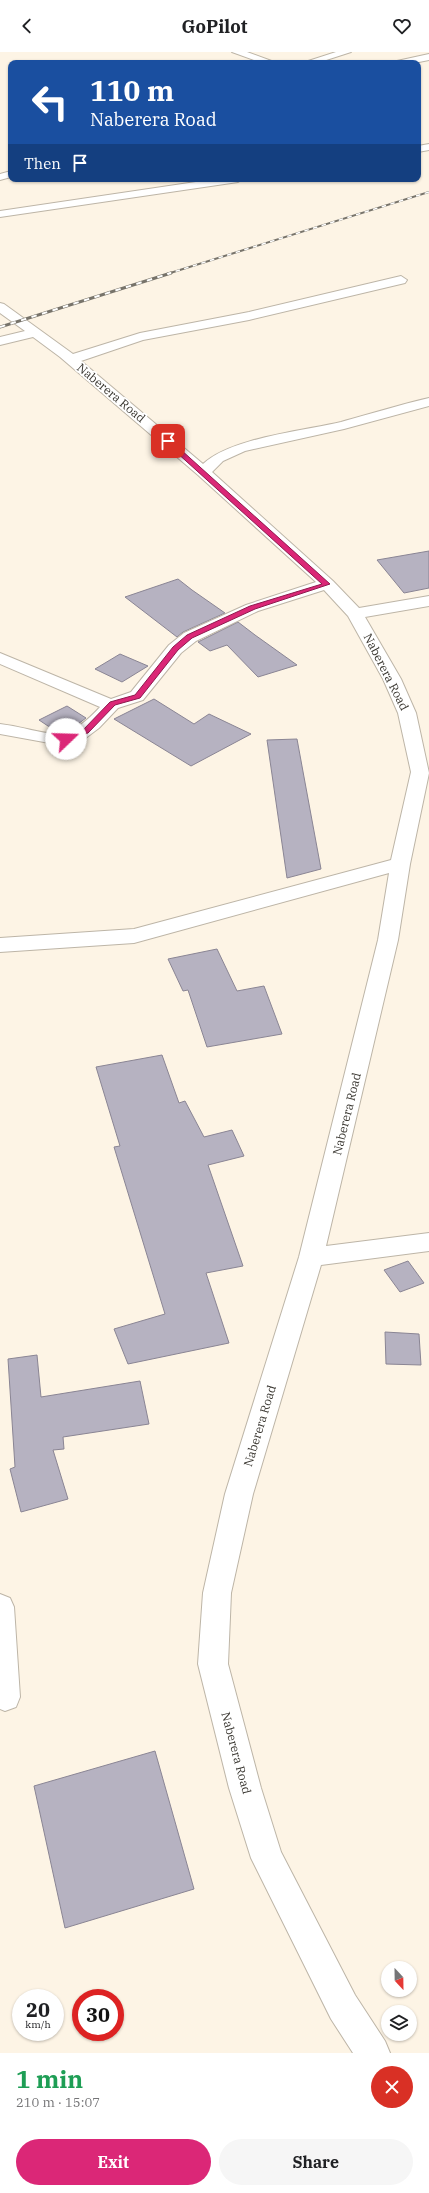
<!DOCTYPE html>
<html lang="en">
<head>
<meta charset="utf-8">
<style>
  body { margin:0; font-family:"IBM Plex Serif",serif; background:#f6f6f6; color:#202124; height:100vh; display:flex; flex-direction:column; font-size:15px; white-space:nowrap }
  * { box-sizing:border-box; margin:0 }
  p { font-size:13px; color:#757577 }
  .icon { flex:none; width:22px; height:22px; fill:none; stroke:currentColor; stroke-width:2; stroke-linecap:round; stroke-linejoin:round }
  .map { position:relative; height:2001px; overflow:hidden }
  .details { display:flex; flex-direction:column; background:#fff; flex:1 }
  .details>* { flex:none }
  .top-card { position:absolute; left:8px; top:8px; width:413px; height:122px; border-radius:8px; box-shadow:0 1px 3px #0004; background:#1a4fa0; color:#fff; overflow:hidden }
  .needle { width:26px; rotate:158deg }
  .tools { position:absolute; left:381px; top:1909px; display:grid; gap:8px }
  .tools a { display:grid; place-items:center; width:36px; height:36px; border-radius:50%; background:#fff; box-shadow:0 1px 3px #0004; font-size:20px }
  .speed { position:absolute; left:12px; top:1937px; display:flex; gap:8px; font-size:20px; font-weight:700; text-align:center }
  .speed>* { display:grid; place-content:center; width:52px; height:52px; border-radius:50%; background:#fff; box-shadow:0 1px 3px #0004; line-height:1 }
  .speed small { font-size:10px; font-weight:400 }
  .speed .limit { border:6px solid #d22; background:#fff; color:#111 }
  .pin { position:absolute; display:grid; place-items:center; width:34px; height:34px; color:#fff; margin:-17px; border-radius:8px; box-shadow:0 2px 6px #0006 }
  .me { position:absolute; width:44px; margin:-22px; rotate:69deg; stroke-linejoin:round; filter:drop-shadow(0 0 3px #0008) }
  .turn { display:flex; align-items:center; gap:14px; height:84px; padding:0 16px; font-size:18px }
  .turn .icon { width:52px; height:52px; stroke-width:2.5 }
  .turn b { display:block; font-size:28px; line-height:34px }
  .then { display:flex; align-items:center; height:38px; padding:0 16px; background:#0003; gap:8px; font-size:15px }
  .round { display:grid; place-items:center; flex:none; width:42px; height:42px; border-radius:21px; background:#f6f6f6 }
  .head { display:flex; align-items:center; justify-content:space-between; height:68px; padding:0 16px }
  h1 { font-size:24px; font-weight:800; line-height:30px; color:#1e9e55 }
  .primary-button { display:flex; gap:8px; margin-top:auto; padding:8px 16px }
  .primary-button a { flex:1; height:46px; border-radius:24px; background:#db2777; color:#fff; font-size:16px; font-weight:800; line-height:46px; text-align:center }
  .primary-button a+a { background:#f6f6f6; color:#202124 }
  header { display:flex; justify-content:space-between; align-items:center; height:52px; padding:0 16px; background:#fff; font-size:18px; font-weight:800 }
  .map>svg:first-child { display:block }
  .building { fill:#b6b2c1; stroke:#8a8594 }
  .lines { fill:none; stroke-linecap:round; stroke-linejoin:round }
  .minor-casing { stroke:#bdb5a7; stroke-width:2 }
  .minor { fill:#fff; fill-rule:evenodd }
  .rail-far1-casing { stroke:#77736a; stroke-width:2 }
  .rail-casing { stroke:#77736a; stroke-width:3 }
  .rail-far1 { stroke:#fff; stroke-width:1.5; stroke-dasharray:4.5; stroke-linecap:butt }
  .rail { stroke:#fff; stroke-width:2; stroke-dasharray:5.5; stroke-linecap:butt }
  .route { fill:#db2777; stroke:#8e194d }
  .labels { text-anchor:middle; stroke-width:3.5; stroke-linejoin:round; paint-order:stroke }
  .street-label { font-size:12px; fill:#3b3832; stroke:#fff }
</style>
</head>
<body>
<header><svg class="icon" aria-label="back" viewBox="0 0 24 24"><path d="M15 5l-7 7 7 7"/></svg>GoPilot<svg class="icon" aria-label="heart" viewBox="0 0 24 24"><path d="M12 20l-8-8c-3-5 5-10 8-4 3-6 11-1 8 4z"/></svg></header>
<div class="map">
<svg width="429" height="2001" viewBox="0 0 429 2001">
  <rect width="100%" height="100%" fill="#fdf4e5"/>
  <!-- building -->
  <path class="building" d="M429,499V536L404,541L377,508Z
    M178,527L192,538L225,561L183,580L177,585L125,545Z
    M238,570L255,583L297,613L258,625L227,593L210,599L198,590Z
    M120,602L148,614L122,630L95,617Z
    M154,647L194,672L209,662L251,682L191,714L114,667Z
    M67,654L86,666L74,675L57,680L39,668Z
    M297,687L321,817L287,826L267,688Z
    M217,897L237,939L264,934L282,982L207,995L188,938L183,939L168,907Z
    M162,1003L179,1051L185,1049L204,1085L232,1078L244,1104L208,1113L243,1214L206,1221L229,1291L128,1312L114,1277L165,1262L114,1095L120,1094L96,1015Z
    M408,1209L424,1231L400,1240L384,1218Z
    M385,1280L419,1282L421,1313L386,1312Z
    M37,1303L41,1345L140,1329L149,1372L63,1385L64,1397L53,1398L68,1447L21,1460L10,1417L15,1415L8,1307Z
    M155,1699L194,1837L65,1876L34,1734Z"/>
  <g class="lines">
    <defs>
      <path id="minor" d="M232,0H247L277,11H262Z
        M336,0H351L317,11H302Z
        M429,2V8L414,11H395L397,9Z
        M429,92V98L418,100V94Z
        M11,119V125L0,128V122Z
        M216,127H243L238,130L0,165V159Z
        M401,224L407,228L405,231L249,268L143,288L81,309L203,412C231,386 302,379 341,370C370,362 399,353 429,346V354L344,377L245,399L223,409L212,420L333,529L359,556L429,544V554L365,565L401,627L416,661L429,721L410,812L398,888L326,1194L429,1181V1199L321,1213L253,1442L231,1541L228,1612L261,1736L281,1800L355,1943L385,1989L390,2001H353L331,1967L251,1806L229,1736L198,1612L203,1541L225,1442L299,1205L378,888L389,821L134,891L0,900V886L134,877L391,808L411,720L398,661L383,627L348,564L324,538L258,559L196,589L181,601L143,648L118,656L99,676L83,688L55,692L0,682V672C48,678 62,697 100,655L0,612V601L111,647L131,640L169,593L184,581L246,553L316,530L198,423L60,305L33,285L0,293V285L25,279L0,261V251L4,252L73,302L140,281L249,260Z
        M0,1542L10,1546L14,1555L20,1645L16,1655L5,1659L0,1657Z"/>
    </defs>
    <!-- minor casing -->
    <use href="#minor" class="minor-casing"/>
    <!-- minor -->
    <use href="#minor" class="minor"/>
    <defs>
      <path id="rail-far1" d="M167,222L429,140"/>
      <path id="rail" d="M0,275L171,221"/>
    </defs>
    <!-- rail-far1 casing -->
    <use href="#rail-far1" class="rail-far1-casing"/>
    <!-- rail casing -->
    <use href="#rail" class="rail-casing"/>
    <!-- rail-far1 -->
    <use href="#rail-far1" class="rail-far1"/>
    <!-- rail -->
    <use href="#rail" class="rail"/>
  </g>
  <!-- route -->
  <path class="route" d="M165,388H170L330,532L255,557L192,586L178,598L140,646L115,653L88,681L63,688V685L83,678L110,650L135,643L173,595L187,583L250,554L322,532L165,390Z"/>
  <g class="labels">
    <!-- street labels -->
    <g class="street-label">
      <text transform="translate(111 341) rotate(40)" y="4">Naberera Road</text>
      <text transform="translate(386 620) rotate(63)" y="4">Naberera Road</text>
      <text transform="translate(347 1062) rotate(-76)" y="4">Naberera Road</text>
      <text transform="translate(260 1374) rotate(-73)" y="4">Naberera Road</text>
      <text transform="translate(236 1701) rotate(75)" y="4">Naberera Road</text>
    </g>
  </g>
</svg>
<div class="tools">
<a><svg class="needle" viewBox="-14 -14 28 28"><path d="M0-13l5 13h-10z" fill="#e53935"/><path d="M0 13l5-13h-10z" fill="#757577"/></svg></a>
<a><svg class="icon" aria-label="layers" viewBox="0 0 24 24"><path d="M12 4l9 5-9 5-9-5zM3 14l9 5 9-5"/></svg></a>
</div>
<div class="speed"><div>20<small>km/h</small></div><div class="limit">30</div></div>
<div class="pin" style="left:168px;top:389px;background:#d93025"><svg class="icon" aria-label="arrive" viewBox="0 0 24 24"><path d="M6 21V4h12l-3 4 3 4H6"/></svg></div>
<svg class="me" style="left:66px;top:687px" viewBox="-20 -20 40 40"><circle r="19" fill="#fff"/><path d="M0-13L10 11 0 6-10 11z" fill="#db2777"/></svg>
<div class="top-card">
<div class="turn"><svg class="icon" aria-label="left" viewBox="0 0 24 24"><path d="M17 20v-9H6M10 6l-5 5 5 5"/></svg><div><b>110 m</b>Naberera Road</div></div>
<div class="then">Then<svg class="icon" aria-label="arrive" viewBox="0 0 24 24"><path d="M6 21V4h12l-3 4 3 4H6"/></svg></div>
</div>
</div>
<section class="details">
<div class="head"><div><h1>1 min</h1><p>210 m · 15:07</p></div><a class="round" style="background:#d93025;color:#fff"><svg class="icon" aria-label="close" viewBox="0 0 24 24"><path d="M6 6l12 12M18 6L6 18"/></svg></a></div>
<div class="primary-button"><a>Exit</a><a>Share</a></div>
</section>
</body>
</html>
